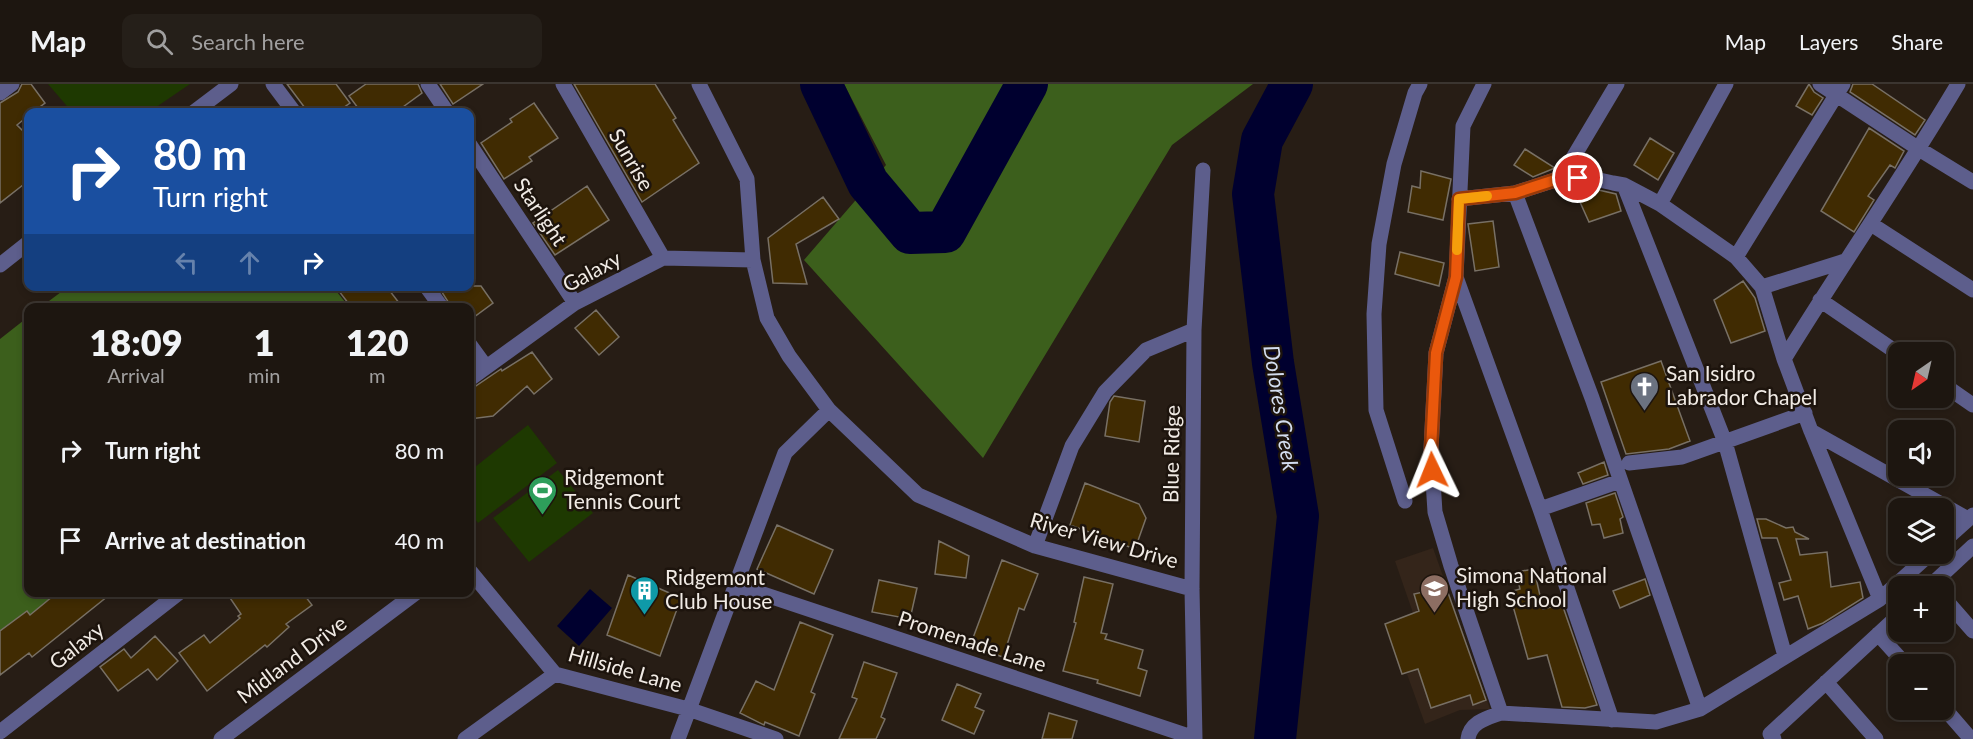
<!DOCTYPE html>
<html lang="en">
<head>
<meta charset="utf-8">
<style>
  body { margin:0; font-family:Lato,sans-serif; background:#251f19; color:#f1f3f6; height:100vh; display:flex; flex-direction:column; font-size:22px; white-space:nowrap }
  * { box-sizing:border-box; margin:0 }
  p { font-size:20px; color:#a09f9f }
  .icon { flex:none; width:33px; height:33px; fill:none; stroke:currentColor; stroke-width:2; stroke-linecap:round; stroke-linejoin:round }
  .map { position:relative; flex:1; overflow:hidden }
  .side { position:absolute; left:24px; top:219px; width:450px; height:294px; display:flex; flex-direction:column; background:#1d1610; border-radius:12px; box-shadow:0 3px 9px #0003,0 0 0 2px #3b3530 }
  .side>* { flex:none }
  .hud { position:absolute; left:24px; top:24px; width:450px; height:183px; border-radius:12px; box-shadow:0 3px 9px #0003,0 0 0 2px #3b3530; background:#1a4fa0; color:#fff; overflow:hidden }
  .needle { width:39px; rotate:214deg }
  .controls { position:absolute; left:1888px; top:258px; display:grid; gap:12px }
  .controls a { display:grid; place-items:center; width:66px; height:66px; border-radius:12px; background:#1d1610; box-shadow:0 3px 9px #0003,0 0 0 2px #3b3530; font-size:30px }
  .pin { position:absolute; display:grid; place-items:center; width:51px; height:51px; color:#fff; margin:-26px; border:3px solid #fff; border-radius:50%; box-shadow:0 2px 6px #0007 }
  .me { position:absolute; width:66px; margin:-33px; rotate:358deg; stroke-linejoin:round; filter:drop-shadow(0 0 4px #0008) }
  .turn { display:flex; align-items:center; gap:21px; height:126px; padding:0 30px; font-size:27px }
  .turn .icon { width:78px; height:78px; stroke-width:2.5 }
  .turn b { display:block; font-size:42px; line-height:51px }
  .lanes { display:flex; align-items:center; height:57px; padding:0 30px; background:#0003; justify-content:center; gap:30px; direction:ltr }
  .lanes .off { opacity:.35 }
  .eta { display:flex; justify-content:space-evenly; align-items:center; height:102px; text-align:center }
  .eta b { font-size:36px; font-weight:800; line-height:42px }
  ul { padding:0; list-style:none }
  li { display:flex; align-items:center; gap:18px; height:90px; padding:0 30px }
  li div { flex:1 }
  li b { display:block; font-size:22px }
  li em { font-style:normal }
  header { display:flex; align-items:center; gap:36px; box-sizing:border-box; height:84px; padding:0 30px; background:#1d1610; border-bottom:2px solid #3b3530 }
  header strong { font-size:28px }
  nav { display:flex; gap:33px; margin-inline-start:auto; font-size:21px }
  .search { width:420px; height:54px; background:#251f19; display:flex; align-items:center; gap:15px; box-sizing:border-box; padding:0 21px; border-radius:12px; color:#a09f9f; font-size:22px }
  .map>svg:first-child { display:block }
  .built { fill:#34251a }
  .green { fill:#1e3901 }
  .forest { fill:#3c5f1c }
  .water { fill:#00002f }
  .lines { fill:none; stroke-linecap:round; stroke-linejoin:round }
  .river { stroke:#00002f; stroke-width:42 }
  .building { fill:#402b02; stroke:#787065; stroke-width:1.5 }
  .minor { stroke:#5d5e8c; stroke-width:15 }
  .route-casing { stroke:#983908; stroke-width:15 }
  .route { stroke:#ea580c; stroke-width:10 }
  .slow { stroke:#f59e0b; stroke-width:10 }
  .labels { text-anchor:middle; stroke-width:5; stroke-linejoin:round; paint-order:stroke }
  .street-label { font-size:21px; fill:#f1ebe5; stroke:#1d140d }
  .poi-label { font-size:21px; fill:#f1ebe5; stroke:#1d140d; text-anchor:start }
  .water-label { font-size:22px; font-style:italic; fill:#d3ddef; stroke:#1d140d }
</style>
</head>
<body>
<header>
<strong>Map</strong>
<div class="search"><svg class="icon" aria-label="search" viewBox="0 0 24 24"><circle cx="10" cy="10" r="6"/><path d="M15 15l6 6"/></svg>Search here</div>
<nav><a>Map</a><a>Layers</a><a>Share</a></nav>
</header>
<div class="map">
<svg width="1973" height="655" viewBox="0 0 1973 655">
  <rect width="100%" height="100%" fill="#271d15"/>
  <!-- built -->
  <path class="built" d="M1433,464L1490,625L1460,626L1425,640L1407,590L1431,581L1395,477Z"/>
  <!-- green -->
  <path class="green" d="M48,0H190L149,28H72Z
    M528,341L557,379L478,439L470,428V387Z
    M558,386L593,429L529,478L493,434Z"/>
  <!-- forest -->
  <path class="forest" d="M844,0H1253L1172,61L983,374L804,176L886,81Z
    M69,202L333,203L349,223H41Z
    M28,233V508L79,509L0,569V255Z"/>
  <!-- water -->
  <path class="water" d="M590,505L612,524L579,562L557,542Z"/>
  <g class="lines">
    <!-- river -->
    <path class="river" d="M821,0L868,99L910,149L945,148L1027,0
      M1275,655L1298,432L1273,279L1253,110L1262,56L1292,0"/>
  </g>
  <!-- building -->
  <path class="building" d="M22,0H31L45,19L33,28H28V32L17,41L28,52V97L0,119V19L18,8Z
    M287,0H336L350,19L337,28H308Z
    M366,0H418L422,9L396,28H361L349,12Z
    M440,0H483L453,20Z
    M574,0H655L676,34L673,36L699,79L642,118Z
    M1809,0L1814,8L1823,14L1812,31L1796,22Z
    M1853,0H1872L1925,36L1915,51L1850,8Z
    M534,19L558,54L529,73L532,77L504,95L481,59L512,38L510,35Z
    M1869,44L1904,67L1895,84L1890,81L1868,112L1874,116L1854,148L1821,127Z
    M1650,54L1674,69L1658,96L1634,81Z
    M1525,65L1555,84L1533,93L1514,81Z
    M1421,87L1451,95L1443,136L1408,128L1412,102L1420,104Z
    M587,102L609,136L555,171L533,139Z
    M1594,105L1616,110L1621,127L1589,138L1575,107Z
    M823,113L839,135L796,160L807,200L773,199L768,154Z
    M1493,137L1499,183L1475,187L1468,140Z
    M1400,168L1444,179L1439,202L1395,190Z
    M1743,197L1755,214L1765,247L1731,259L1714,216Z
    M335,202H386L403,224H352Z
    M438,202H481L493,219L470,236V224H452Z
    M596,226L619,253L599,271L575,244Z
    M532,268L552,295L534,310L527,302L493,332L470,335V306L501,285L502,287Z
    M1661,277L1690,357L1669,365L1626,370L1601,298Z
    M1114,312L1145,317L1139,358L1105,352L1110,318Z
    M1604,378L1608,391L1583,400L1578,389Z
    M1085,399L1139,420L1146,434L1135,465L1070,441Z
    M1615,409L1623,433L1620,435L1623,449L1604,454L1600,440L1592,441L1586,419Z
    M1757,435H1766L1786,444L1793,443L1795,448L1809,455H1796L1800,471L1827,468L1831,503L1860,498L1863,514L1823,539L1808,545L1798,512L1784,516L1779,499L1791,496L1777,454H1762Z
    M777,441L833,466L814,510L757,485Z
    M939,457L969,472L966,494L935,490Z
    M1002,476L1038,490L1024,526L1019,524L1003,573L970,562Z
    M1534,485L1543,525L1562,520L1597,621L1585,624L1562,623L1547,571L1528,575L1509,508L1520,505L1516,488Z
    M628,491L681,514L660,572L607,551Z
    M1084,493L1113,500L1101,549L1107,550L1105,555L1143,566L1138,584L1147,587L1140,612L1097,599L1098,596L1063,587L1076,539L1074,538Z
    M1645,495L1650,511L1620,524L1613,507Z
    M879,496L917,504L910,535L872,528Z
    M1446,503L1486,616L1473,621L1470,611L1431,624L1418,585L1402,590L1385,540L1419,527L1414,510Z
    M58,508H113L32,573L29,569L0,591V547L27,527L30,531Z
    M226,508H302L312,521L286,540L289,543L267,563L265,561L207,607L179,569L204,551L210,559L240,534L238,532L241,530Z
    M800,538L833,551L811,608L815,610L799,652L765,638L764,641L740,629L756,597L774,606Z
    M155,552L178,577L157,596L148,585L118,607L100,583L124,565L131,574Z
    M864,578L897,589L881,633L885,635L876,655H839L857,615L852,613Z
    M957,600L981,610L975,623L984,627L974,650L942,636Z
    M1049,629L1077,637L1072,655H1042Z"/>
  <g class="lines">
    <!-- minor -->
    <path class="minor" d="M273,0L294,28
      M428,0L447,28
      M563,0L663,174
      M699,0L747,95L753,176L767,234L789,272L829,326L918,411L1035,462L1192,505
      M1484,0L1463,42L1456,193L1436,269L1431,365L1435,428L1451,482L1501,629
      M1820,0L1919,65L1973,98
      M0,9L12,0
      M194,28L231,0
      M470,61L575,219
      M1561,94L1617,0
      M1624,101L1725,358L1785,572
      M1515,109L1592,314L1700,625
      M1459,115L1515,109L1561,94L1595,95L1613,99L1624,101L1660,120L1736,173L1762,203L1784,275L1811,347L1880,515
      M1660,120L1726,0
      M1871,140L1973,206
      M1736,173L1843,0
      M0,181L28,159
      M1456,193L1540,425L1612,636
      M426,202L442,224
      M1762,203L1845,177
      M1820,216L1899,270
      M470,261L486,283
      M1784,275C1841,182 1903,93 1958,0
      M470,295L575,219L663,174L753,176
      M1944,301L1973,321
      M1811,347L1968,435
      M1629,379L1682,373L1805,329
      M1405,417L1376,326L1374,230L1379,160L1394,80L1415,9L1420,0
      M1540,425L1620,397
      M1944,457L1973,431
      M1035,462L1072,362L1105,308L1146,266L1194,246
      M470,487L555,590L688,625L776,655
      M736,501L1195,654
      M1930,502L1973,462
      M1944,514L1973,547
      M1878,550L1905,580
      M1826,598L1876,655
      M1944,624L1971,655
      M0,648L180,508
      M221,655L417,508
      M465,655L555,590
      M678,655L785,369L829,326
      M1195,655L1192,505L1194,246L1203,86
      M1468,655C1470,638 1487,634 1501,629L1656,638L1700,625L1880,515L1930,470
      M1774,655L1770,650L1899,531"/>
  </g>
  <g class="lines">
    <defs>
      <path id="route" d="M1432,386L1431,365L1436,269L1456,193L1459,115L1515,109L1561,94H1578"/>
    </defs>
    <!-- route casing -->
    <use href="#route" class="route-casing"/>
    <!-- route -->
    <use href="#route" class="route"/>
    <!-- slow -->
    <path class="slow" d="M1457,166L1459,115L1487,112"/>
  </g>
  <!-- icons -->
  <defs>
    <symbol id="church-pin" viewBox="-11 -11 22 30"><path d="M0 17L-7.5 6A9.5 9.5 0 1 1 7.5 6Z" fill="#6b7280" stroke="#1d140d"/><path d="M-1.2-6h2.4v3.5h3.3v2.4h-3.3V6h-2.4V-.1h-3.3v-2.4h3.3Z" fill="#fff"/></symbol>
    <symbol id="stadium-pin" viewBox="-11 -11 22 30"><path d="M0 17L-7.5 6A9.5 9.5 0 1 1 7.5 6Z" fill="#2e9e5b" stroke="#1d140d"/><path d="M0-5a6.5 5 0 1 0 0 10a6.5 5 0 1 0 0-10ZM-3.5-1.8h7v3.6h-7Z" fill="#fff"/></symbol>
    <symbol id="school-pin" viewBox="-11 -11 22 30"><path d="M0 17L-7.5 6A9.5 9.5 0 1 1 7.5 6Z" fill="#8d6e63" stroke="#1d140d"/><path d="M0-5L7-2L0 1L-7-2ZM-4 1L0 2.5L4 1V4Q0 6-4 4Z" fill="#fff"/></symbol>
    <symbol id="building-pin" viewBox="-11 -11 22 30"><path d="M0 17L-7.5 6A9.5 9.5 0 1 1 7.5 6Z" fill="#0f9aa8" stroke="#1d140d"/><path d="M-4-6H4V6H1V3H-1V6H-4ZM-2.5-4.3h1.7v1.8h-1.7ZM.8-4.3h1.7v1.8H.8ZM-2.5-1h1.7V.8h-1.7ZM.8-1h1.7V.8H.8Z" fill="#fff"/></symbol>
  </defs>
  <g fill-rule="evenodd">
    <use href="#church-pin" x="1628" y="286" width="33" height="45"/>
    <use href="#stadium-pin" x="526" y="390" width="33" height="45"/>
    <use href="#school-pin" x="1418" y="488" width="33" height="45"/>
    <use href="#building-pin" x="628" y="490" width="33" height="45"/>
  </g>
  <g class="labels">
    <!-- street labels -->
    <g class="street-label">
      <text transform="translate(631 76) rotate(60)" y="7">Sunrise</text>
      <text transform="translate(540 128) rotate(56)" y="7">Starlight</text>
      <text transform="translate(592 188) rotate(-28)" y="7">Galaxy</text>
      <text transform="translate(1172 370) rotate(-89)" y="7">Blue Ridge</text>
      <text transform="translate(1104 457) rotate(16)" y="7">River View Drive</text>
      <text transform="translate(972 558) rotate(18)" y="7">Promenade Lane</text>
      <text transform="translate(77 562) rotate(-38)" y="7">Galaxy</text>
      <text transform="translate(292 576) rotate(-37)" y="7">Midland Drive</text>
      <text transform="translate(625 586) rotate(16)" y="7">Hillside Lane</text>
    </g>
    <!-- poi labels -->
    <g class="poi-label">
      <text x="1666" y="297">San Isidro<tspan x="1666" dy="24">Labrador Chapel</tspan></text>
      <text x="564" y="401">Ridgemont<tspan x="564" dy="24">Tennis Court</tspan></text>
      <text x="1456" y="499">Simona National<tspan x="1456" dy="24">High School</tspan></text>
      <text x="665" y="501">Ridgemont<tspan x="665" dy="24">Club House</tspan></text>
    </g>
    <!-- water labels -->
    <g class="water-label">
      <text transform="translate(1281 324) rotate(81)" y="8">Dolores Creek</text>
    </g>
  </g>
</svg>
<div class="controls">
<a><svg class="needle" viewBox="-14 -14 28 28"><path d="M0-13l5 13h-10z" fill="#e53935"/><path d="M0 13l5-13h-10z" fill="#a09f9f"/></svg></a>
<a><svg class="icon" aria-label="sound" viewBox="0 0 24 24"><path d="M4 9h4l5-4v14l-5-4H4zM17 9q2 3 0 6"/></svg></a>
<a><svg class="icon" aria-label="layers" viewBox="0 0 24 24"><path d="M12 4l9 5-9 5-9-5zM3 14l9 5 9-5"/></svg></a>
<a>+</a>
<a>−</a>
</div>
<div class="pin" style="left:1578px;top:94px;background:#d93025"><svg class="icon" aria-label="arrive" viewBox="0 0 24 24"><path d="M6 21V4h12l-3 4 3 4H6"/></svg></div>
<svg class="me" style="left:1432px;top:386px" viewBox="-20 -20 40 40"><path d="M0-17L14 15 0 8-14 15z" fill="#ea580c" stroke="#fff" stroke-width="4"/></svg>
<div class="hud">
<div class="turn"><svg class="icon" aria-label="right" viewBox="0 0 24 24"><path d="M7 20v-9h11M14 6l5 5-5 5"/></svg><div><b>80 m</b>Turn right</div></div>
<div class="lanes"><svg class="icon off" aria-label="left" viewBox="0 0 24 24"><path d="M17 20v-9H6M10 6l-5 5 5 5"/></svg><svg class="icon off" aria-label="ahead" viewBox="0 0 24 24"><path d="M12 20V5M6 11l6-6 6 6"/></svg><svg class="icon" aria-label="right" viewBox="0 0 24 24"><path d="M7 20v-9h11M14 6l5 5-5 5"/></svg></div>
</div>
<section class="side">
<div class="eta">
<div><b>18:09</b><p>Arrival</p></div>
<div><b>1</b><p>min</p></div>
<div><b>120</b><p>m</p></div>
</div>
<ul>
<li><svg class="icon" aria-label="right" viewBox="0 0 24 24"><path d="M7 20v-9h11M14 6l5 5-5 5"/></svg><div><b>Turn right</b></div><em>80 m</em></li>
<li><svg class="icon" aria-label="arrive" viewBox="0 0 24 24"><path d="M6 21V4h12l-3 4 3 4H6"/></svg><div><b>Arrive at destination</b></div><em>40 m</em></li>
</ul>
</section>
</div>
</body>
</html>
